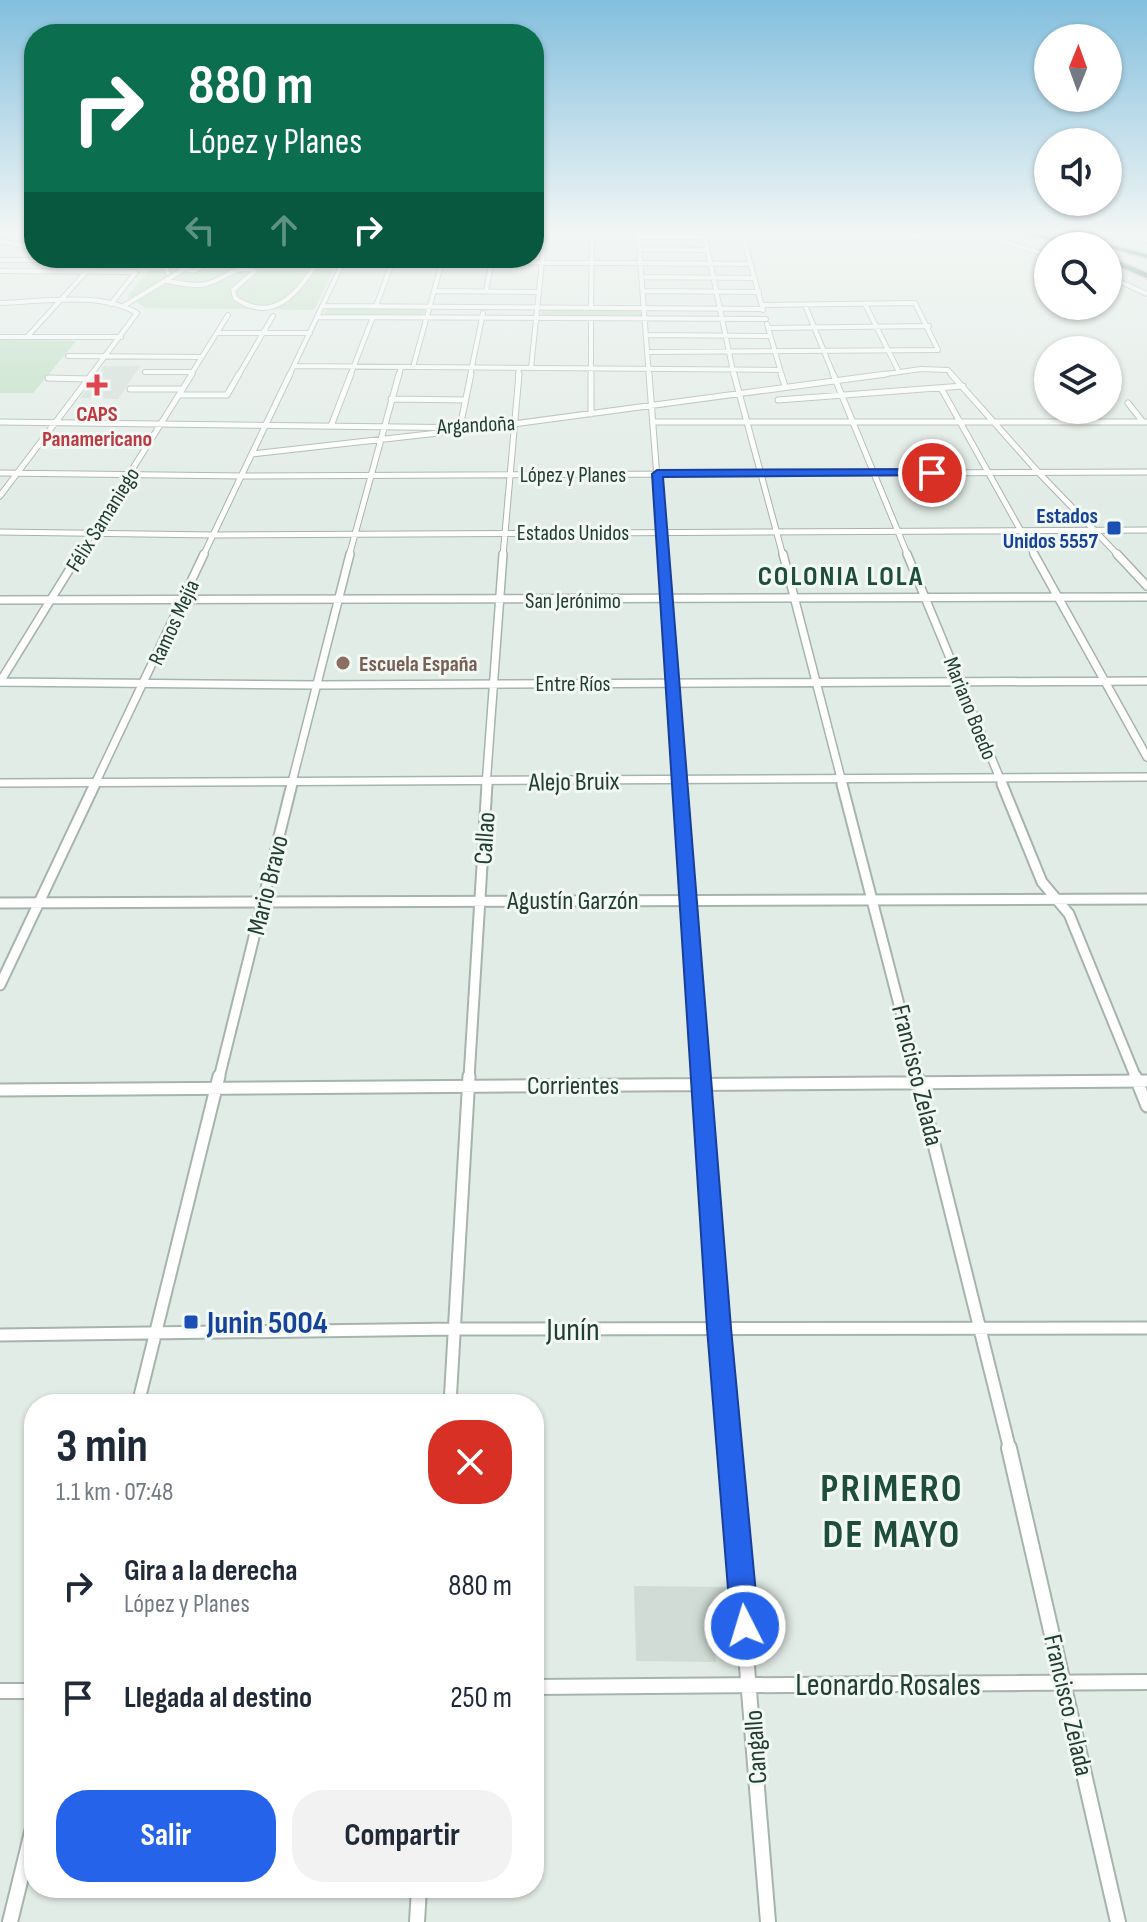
<!DOCTYPE html>
<html lang="es">
<head>
<meta charset="utf-8">
<style>
  body { margin:0; font-family:"Sofia Sans Condensed",sans-serif; background:#f2f2f3; color:#1f2937; height:100vh; display:flex; flex-direction:column; font-size:30px; white-space:nowrap }
  * { box-sizing:border-box; margin:0 }
  p { font-size:26px; color:#747a83 }
  .icon { flex:none; width:44px; height:44px; fill:none; stroke:currentColor; stroke-width:2; stroke-linecap:round; stroke-linejoin:round }
  .map { position:relative; flex:1; overflow:hidden }
  .sheet { position:absolute; left:24px; top:1394px; width:520px; height:504px; display:flex; flex-direction:column; background:#fff; border-radius:32px; box-shadow:0 2px 6px #0004 }
  .sheet>* { flex:none }
  .hud { position:absolute; left:24px; top:24px; width:520px; height:244px; border-radius:32px; box-shadow:0 2px 6px #0004; background:#0b6e4f; color:#fff; overflow:hidden }
  .needle { width:52px; rotate:1deg }
  .fabs { position:absolute; left:1034px; top:24px; display:grid; gap:16px }
  .fabs a { display:grid; place-items:center; width:88px; height:88px; border-radius:50%; background:#fff; box-shadow:0 2px 6px #0004; font-size:40px }
  .pin { position:absolute; display:grid; place-items:center; width:68px; height:68px; color:#fff; margin:-34px; border:4px solid #fff; border-radius:50%; box-shadow:0 2px 8px #0007 }
  .me { position:absolute; width:88px; margin:-44px; rotate:355deg; stroke-linejoin:round; filter:drop-shadow(0 0 6px #0008) }
  .turn { display:flex; align-items:center; gap:28px; height:168px; padding:0 32px; font-size:36px }
  .turn .icon { width:104px; height:104px; stroke-width:2.5 }
  .turn b { display:block; font-size:56px; line-height:68px }
  .lanes { display:flex; align-items:center; height:76px; padding:0 32px; background:#0003; justify-content:center; gap:40px; direction:ltr }
  .lanes .off { opacity:.35 }
  .round { display:grid; place-items:center; flex:none; width:84px; height:84px; border-radius:32px; background:#f2f2f3 }
  .overview { display:flex; align-items:center; justify-content:space-between; height:136px; padding:0 32px }
  h1 { font-size:48px; font-weight:700; line-height:60px }
  .primary-button { display:flex; gap:16px; margin-top:auto; padding:16px 32px }
  .primary-button a { flex:1; height:92px; border-radius:32px; background:#2563eb; color:#fff; font-size:32px; font-weight:700; line-height:92px; text-align:center }
  .primary-button a+a { background:#f2f2f3; color:#1f2937 }
  ul { padding:0; list-style:none }
  li { display:flex; align-items:center; gap:24px; height:112px; padding:0 32px }
  li div { flex:1 }
  li b { display:block; font-size:30px }
  li em { font-style:normal }
  .map>svg:first-child { display:block }
  .built { fill:#d0dcd5 }
  .green { fill:#bbddbf }
  .lines { fill:none; stroke-linecap:round; stroke-linejoin:round }
  .street-far5-casing { stroke:#a5b4ac; stroke-width:6 }
  .street-far4-casing { stroke:#a5b4ac; stroke-width:7 }
  .street-far3-casing { stroke:#a5b4ac; stroke-width:10 }
  .street-far2-casing { stroke:#a5b4ac; stroke-width:13 }
  .street-far1-casing { stroke:#a5b4ac; stroke-width:15 }
  .street-casing { stroke:#a5b4ac; stroke-width:18 }
  .highway-casing { stroke:#c1c9c5; stroke-width:4 }
  .street-far5 { stroke:#fff; stroke-width:4 }
  .street-far4 { stroke:#fff; stroke-width:5 }
  .street-far3 { stroke:#fff; stroke-width:7 }
  .street-far2 { stroke:#fff; stroke-width:9 }
  .street-far1 { stroke:#fff; stroke-width:11 }
  .street { stroke:#fff; stroke-width:14 }
  .highway { fill:#2f6853; fill-rule:evenodd }
  .route { fill:#2563eb; stroke:#184099; stroke-width:2 }
  .health-dot { fill:#e0444e; stroke:#f2f8f4; stroke-width:3 }
  .transit-dot { fill:#1a4fb4; stroke:#f2f8f4; stroke-width:3 }
  .education-dot { fill:#8d6e63; stroke:#f2f8f4; stroke-width:3 }
  .labels { text-anchor:middle; stroke-width:6; stroke-linejoin:round; paint-order:stroke }
  .far-health-label { font-size:22px; font-weight:bold; fill:#be3a42; stroke:#f2f8f4 }
  .far-street-label { font-size:22px; fill:#223d31; stroke:#f2f8f4 }
  .far-transit-label { font-size:22px; font-weight:bold; fill:#164399; stroke:#f2f8f4; text-anchor:end }
  .far-education-label { font-size:22px; font-weight:bold; fill:#785e54; stroke:#f2f8f4; text-anchor:start }
  .street-label { font-size:26px; fill:#223d31; stroke:#f2f8f4 }
  .far-district-label { font-size:28px; font-weight:bold; letter-spacing:2px; fill:#1e4e3b; stroke:#f2f8f4 }
  .near-transit-label { font-size:32px; font-weight:bold; fill:#164399; stroke:#f2f8f4; text-anchor:start }
  .near-street-label { font-size:32px; fill:#223d31; stroke:#f2f8f4 }
  .near-district-label { font-size:40px; font-weight:bold; letter-spacing:2px; fill:#1e4e3b; stroke:#f2f8f4 }
</style>
</head>
<body>
<div class="map">
<svg width="1147" height="1922" viewBox="0 0 1147 1922">
  <rect width="100%" height="100%" fill="#e2ece6"/>
  <!-- built -->
  <path class="built" d="M104,366H140L118,399L80,398Z
    M634,1586L729,1587L732,1621H713L716,1662L636,1661Z"/>
  <!-- green -->
  <path class="green" d="M93,258H339L314,310L146,308L127,297L149,270H84Z
    M328,307H421L426,309L422,315H324Z
    M542,309L642,310L643,316H542Z
    M0,340L76,341L33,393H0Z"/>
  <g class="lines">
    <defs>
      <path id="street-far5" d="M638,233L649,376
        M704,233L734,376
        M742,233L763,310
        M900,233L914,237L938,234
        M976,233L1048,255
        M1112,233L1147,240
        M639,237H705
        M0,241L34,248
        M640,249L708,250
        M161,258L168,273
        M285,258L316,263
        M0,260H35
        M344,261L751,264
        M199,263L203,266L193,271L181,268Z
        M0,271L136,272
        M1108,276L1147,294
        M642,277L755,278
        M167,281C180,283 194,287 206,284C225,280 235,263 255,271L233,290L235,298C275,326 301,289 320,258
        M434,291L539,292
        M486,291L492,259
        M643,291L759,292
        M0,303C42,302 99,291 137,313L90,376
        M111,304L136,272
        M865,304L899,372
        M125,305L183,270
        M805,305L834,376
        M322,306L763,309
        M376,306L394,258
        M591,308L592,233
        M318,317L766,319
        M591,319V376
        M767,324L782,376
        M768,328L929,326
        M217,333H310
        M647,335L770,336
        M0,337H121
        M27,337L87,271
        M648,352L938,350L915,303L762,305
        M68,356L202,357
        M294,366L780,370
        M413,367L443,258
        M531,368L545,233
        M145,372H192
        M190,376L228,315
        M238,376L273,316
        M289,376L345,258
        M350,376L373,317
        M399,376L401,367
        M470,376L483,313
        M518,376L519,368
        M872,376L921,369L948,370L953,376"/>
      <path id="street-far4" d="M591,374V414
        M649,374L663,556
        M734,374L783,556
        M781,374L785,386
        M833,374L908,556
        M951,374L1039,473L1119,556
        M48,378L90,379
        M941,388L1035,556
        M130,389H182
        M179,395H227L239,374
        M391,399L466,400
        M778,400L963,386
        M1128,403L1143,422
        M0,422L483,428L886,374
        M653,422H1147
        M331,426L351,374
        M460,427L471,374
        M252,454L447,432
        M0,473L243,476L1147,472
        M0,496L92,374
        M0,532L214,535L1147,530
        M78,556L192,374
        M203,556L290,374
        M349,556L399,374
        M503,556L519,374"/>
      <path id="street-far3" d="M663,554L681,786
        M783,554L843,786
        M907,554L1003,786
        M1034,554L1147,757
        M1117,554L1147,586
        M0,600L1147,597
        M0,682L317,685L1147,681
        M0,682L79,554
        M0,783L1147,777
        M94,786L204,554
        M291,786L350,554
        M486,786L503,554"/>
      <path id="street-far2" d="M681,784L702,1078
        M842,784L918,1078
        M1002,784L1042,882L1069,914L1136,1078
        M0,903L1147,899
        M0,985L95,784
        M219,1078L292,784
        M469,1078L487,784"/>
      <path id="street-far1" d="M702,1076L729,1450
        M917,1076L1010,1450
        M1135,1076L1147,1106
        M0,1090L1147,1081
        M0,1335L455,1329L1147,1328
        M138,1404L219,1076
        M450,1404L469,1076"/>
      <path id="street" d="M729,1448L768,1922
        M1009,1448L1118,1922
        M534,1687L1147,1682
        M0,1691H34
        M10,1922L34,1824
        M417,1922L419,1888"/>
      <path id="highway" d="M1023,233H1033L1071,242L1068,244Z
        M1053,233H1062L1147,254V258Z
        M1108,257L1147,273V278L1108,262Z"/>
    </defs>
    <!-- street-far5 casing -->
    <use href="#street-far5" class="street-far5-casing"/>
    <!-- street-far4 casing -->
    <use href="#street-far4" class="street-far4-casing"/>
    <!-- street-far3 casing -->
    <use href="#street-far3" class="street-far3-casing"/>
    <!-- street-far2 casing -->
    <use href="#street-far2" class="street-far2-casing"/>
    <!-- street-far1 casing -->
    <use href="#street-far1" class="street-far1-casing"/>
    <!-- street casing -->
    <use href="#street" class="street-casing"/>
    <!-- highway casing -->
    <use href="#highway" class="highway-casing"/>
    <!-- street-far5 -->
    <use href="#street-far5" class="street-far5"/>
    <!-- street-far4 -->
    <use href="#street-far4" class="street-far4"/>
    <!-- street-far3 -->
    <use href="#street-far3" class="street-far3"/>
    <!-- street-far2 -->
    <use href="#street-far2" class="street-far2"/>
    <!-- street-far1 -->
    <use href="#street-far1" class="street-far1"/>
    <!-- street -->
    <use href="#street" class="street"/>
    <!-- highway -->
    <use href="#highway" class="highway"/>
  </g>
  <!-- sky -->
  <linearGradient id="sky" x2="0" y2="1"><stop stop-color="#83bfde"/><stop offset="0.46" stop-color="#f2f6f4"/><stop offset="1" stop-color="#f2f6f4" stop-opacity="0"/></linearGradient>
  <rect width="1147" height="502" fill="url(#sky)"/>
  <!-- route -->
  <path class="route" d="M932,469L936,470V475L663,477L731,1328L759,1626L755,1636L745,1640L735,1636L731,1626L707,1328L652,474L657,470Z"/>
  <!-- markers -->
  <path class="health-dot" d="M93 373h8v8h8v8h-8v8h-8v-8h-8v-8h8z"/>
  <g class="transit-dot">
    <rect x="1106" y="520" width="16" height="16" rx="4"/>
    <rect x="183" y="1314" width="16" height="16" rx="4"/>
  </g>
  <circle class="education-dot" cx="343" cy="663" r="8"/>
  <g class="labels">
    <!-- far-health labels -->
    <g class="far-health-label">
      <text x="97" y="421">CAPS<tspan x="97" dy="25">Panamericano</tspan></text>
    </g>
    <!-- far-street labels -->
    <g class="far-street-label">
      <text transform="translate(476 424) rotate(-3)" y="8">Argandoña</text>
      <text x="573" y="482">López y Planes</text>
      <text transform="translate(102 519) rotate(-58)" y="8">Félix Samaniego</text>
      <text x="573" y="540">Estados Unidos</text>
      <text x="573" y="608">San Jerónimo</text>
      <text transform="translate(173 622) rotate(-65)" y="8">Ramos Mejía</text>
      <text x="573" y="691">Entre Ríos</text>
      <text transform="translate(971 708) rotate(68)" y="8">Mariano Boedo</text>
    </g>
    <!-- far-transit labels -->
    <g class="far-transit-label">
      <text x="1098" y="523">Estados<tspan x="1098" dy="25">Unidos 5557</tspan></text>
    </g>
    <!-- far-education labels -->
    <g class="far-education-label">
      <text x="359" y="671">Escuela España</text>
    </g>
    <!-- street labels -->
    <g class="street-label">
      <text transform="translate(574 781) rotate(-1)" y="9">Alejo Bruix</text>
      <text transform="translate(484 838) rotate(-86)" y="9">Callao</text>
      <text transform="translate(267 885) rotate(-76)" y="9">Mario Bravo</text>
      <text x="573" y="909">Agustín Garzón</text>
      <text transform="translate(918 1075) rotate(76)" y="9">Francisco Zelada</text>
      <text x="573" y="1094">Corrientes</text>
      <text transform="translate(1069 1705) rotate(77)" y="9">Francisco Zelada</text>
      <text transform="translate(755 1747) rotate(-94)" y="9">Cangallo</text>
    </g>
    <!-- far-district labels -->
    <g class="far-district-label">
      <text x="841" y="585">COLONIA LOLA</text>
    </g>
    <!-- near-transit labels -->
    <g class="near-transit-label">
      <text x="207" y="1333">Junin 5004</text>
    </g>
    <!-- near-street labels -->
    <g class="near-street-label">
      <text x="573" y="1340">Junín</text>
      <text x="888" y="1695">Leonardo Rosales</text>
    </g>
    <!-- near-district labels -->
    <g class="near-district-label">
      <text x="892" y="1501">PRIMERO<tspan x="892" dy="46">DE MAYO</tspan></text>
    </g>
  </g>
</svg>
<div class="fabs">
<a><svg class="needle" viewBox="-14 -14 28 28"><path d="M0-13l5 13h-10z" fill="#e53935"/><path d="M0 13l5-13h-10z" fill="#747a83"/></svg></a>
<a><svg class="icon" aria-label="sound" viewBox="0 0 24 24"><path d="M4 9h4l5-4v14l-5-4H4zM17 9q2 3 0 6"/></svg></a>
<a><svg class="icon" aria-label="search" viewBox="0 0 24 24"><circle cx="10" cy="10" r="6"/><path d="M15 15l6 6"/></svg></a>
<a><svg class="icon" aria-label="layers" viewBox="0 0 24 24"><path d="M12 4l9 5-9 5-9-5zM3 14l9 5 9-5"/></svg></a>
</div>
<div class="pin" style="left:932px;top:473px;background:#d93025"><svg class="icon" aria-label="arrive" viewBox="0 0 24 24"><path d="M6 21V4h12l-3 4 3 4H6"/></svg></div>
<svg class="me" style="left:745px;top:1626px" viewBox="-20 -20 40 40"><circle r="17" fill="#2563eb" stroke="#fff" stroke-width="3"/><path d="M0-11L8 9 0 5-8 9z" fill="#fff"/></svg>
<div class="hud">
<div class="turn"><svg class="icon" aria-label="right" viewBox="0 0 24 24"><path d="M7 20v-9h11M14 6l5 5-5 5"/></svg><div><b>880 m</b>López y Planes</div></div>
<div class="lanes"><svg class="icon off" aria-label="left" viewBox="0 0 24 24"><path d="M17 20v-9H6M10 6l-5 5 5 5"/></svg><svg class="icon off" aria-label="ahead" viewBox="0 0 24 24"><path d="M12 20V5M6 11l6-6 6 6"/></svg><svg class="icon" aria-label="right" viewBox="0 0 24 24"><path d="M7 20v-9h11M14 6l5 5-5 5"/></svg></div>
</div>
<section class="sheet">
<div class="overview"><div><h1>3 min</h1><p>1.1 km · 07:48</p></div><a class="round" style="background:#d93025;color:#fff"><svg class="icon" aria-label="close" viewBox="0 0 24 24"><path d="M6 6l12 12M18 6L6 18"/></svg></a></div>
<ul>
<li><svg class="icon" aria-label="right" viewBox="0 0 24 24"><path d="M7 20v-9h11M14 6l5 5-5 5"/></svg><div><b>Gira a la derecha</b><p>López y Planes</p></div><em>880 m</em></li>
<li><svg class="icon" aria-label="arrive" viewBox="0 0 24 24"><path d="M6 21V4h12l-3 4 3 4H6"/></svg><div><b>Llegada al destino</b></div><em>250 m</em></li>
</ul>
<div class="primary-button"><a>Salir</a><a>Compartir</a></div>
</section>
</div>
</body>
</html>
